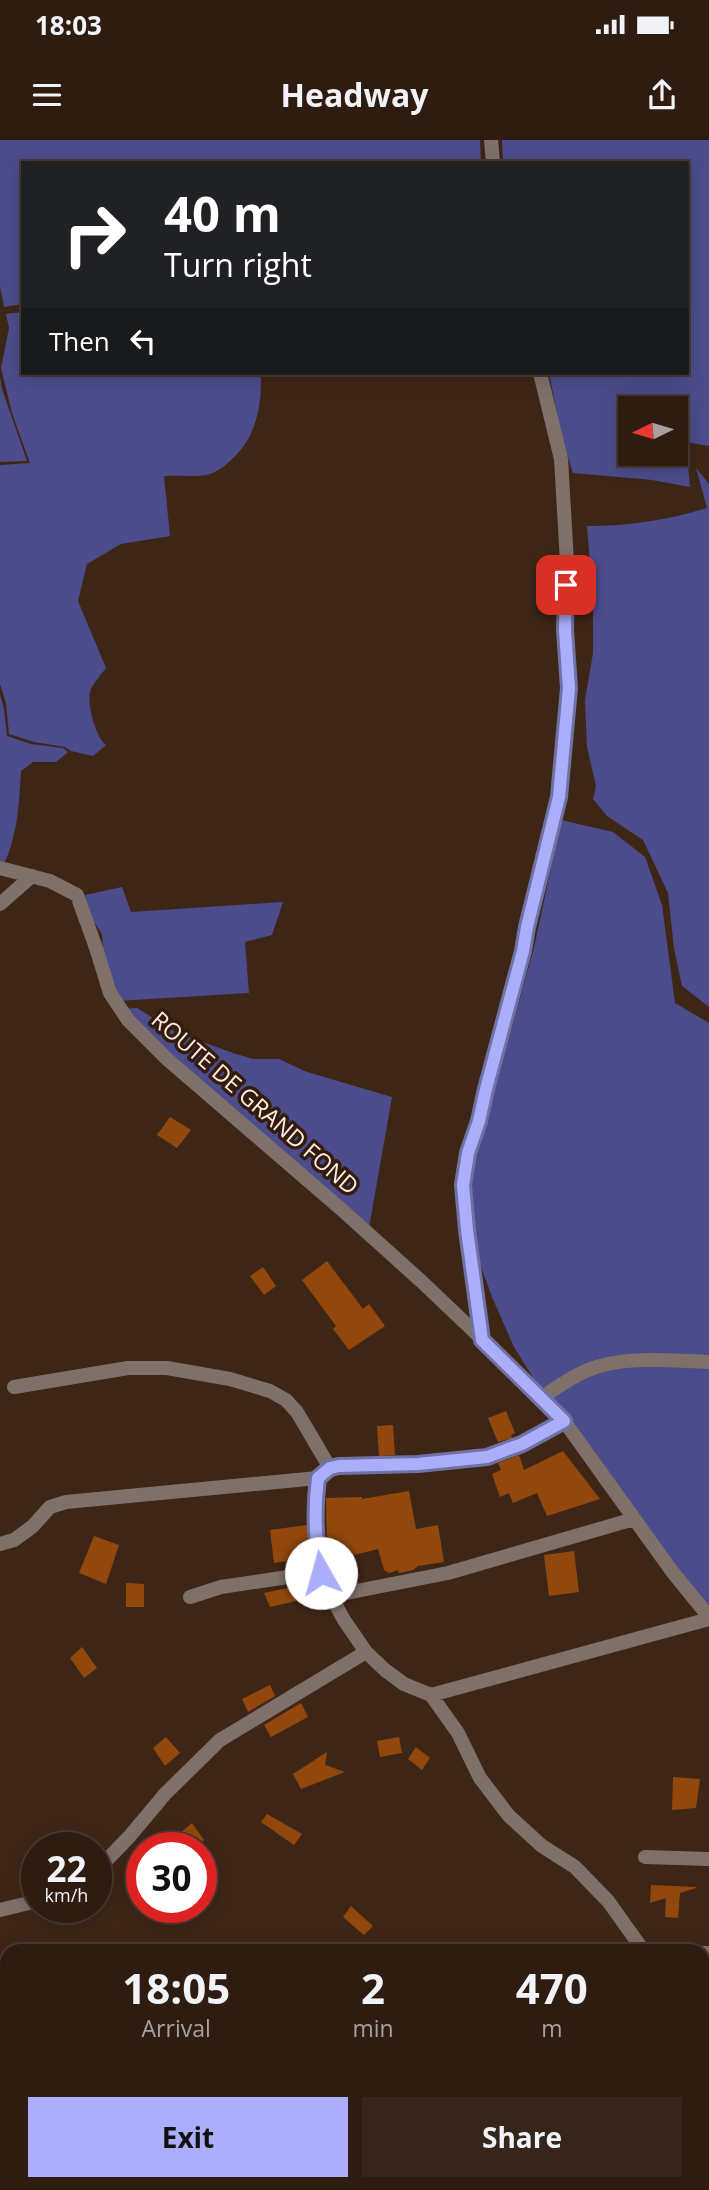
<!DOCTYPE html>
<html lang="en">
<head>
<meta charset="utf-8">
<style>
  body { margin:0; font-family:"Open Sans",sans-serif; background:#36251a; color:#f1f3f6; height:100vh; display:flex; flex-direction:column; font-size:26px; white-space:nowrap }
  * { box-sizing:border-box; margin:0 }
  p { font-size:23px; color:#a7a19f }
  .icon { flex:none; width:38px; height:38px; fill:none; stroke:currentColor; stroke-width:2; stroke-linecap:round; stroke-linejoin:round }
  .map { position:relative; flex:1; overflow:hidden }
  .side { position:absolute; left:0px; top:1804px; width:710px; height:247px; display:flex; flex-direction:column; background:#2e1c11; border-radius:21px 21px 0 0; box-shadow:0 4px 18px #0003,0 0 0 2px #493a31 }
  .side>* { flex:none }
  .guide { position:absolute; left:21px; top:21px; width:668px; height:214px; border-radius:0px; box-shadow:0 4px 18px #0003,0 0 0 2px #493a31; background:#202124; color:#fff; overflow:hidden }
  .needle { width:46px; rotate:265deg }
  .fabs { position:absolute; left:618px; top:256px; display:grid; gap:14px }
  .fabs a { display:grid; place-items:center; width:70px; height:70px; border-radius:0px; background:#2e1c11; box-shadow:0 4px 18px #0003,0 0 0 2px #493a31; font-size:35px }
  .speed { position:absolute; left:21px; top:1692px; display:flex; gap:14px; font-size:35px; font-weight:700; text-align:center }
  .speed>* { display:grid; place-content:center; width:91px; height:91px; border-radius:50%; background:#2e1c11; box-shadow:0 4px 18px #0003,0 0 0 2px #493a31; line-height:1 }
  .speed small { font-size:18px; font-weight:400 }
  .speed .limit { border:10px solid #d22; background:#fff; color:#111 }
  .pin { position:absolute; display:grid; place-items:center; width:60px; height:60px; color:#fff; margin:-30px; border-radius:14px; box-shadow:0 4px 10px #0006 }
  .me { position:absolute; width:77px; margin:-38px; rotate:353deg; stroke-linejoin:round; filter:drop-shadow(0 0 5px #0008) }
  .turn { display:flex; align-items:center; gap:24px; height:147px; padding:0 28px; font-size:32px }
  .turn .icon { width:91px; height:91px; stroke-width:2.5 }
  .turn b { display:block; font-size:49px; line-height:60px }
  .then { display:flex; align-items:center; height:66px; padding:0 28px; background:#0003; gap:14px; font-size:26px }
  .eta { display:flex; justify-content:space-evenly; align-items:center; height:119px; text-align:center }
  .eta b { font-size:42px; font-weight:700; line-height:49px }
  .button { display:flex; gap:14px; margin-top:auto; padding:14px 28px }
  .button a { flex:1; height:80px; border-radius:0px; background:#abaffb; color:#111; font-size:28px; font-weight:700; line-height:80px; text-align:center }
  .button a+a { background:#36251a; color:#f1f3f6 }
  .status { display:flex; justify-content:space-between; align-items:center; height:49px; padding:0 35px; background:#2e1c11; direction:ltr }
  .status svg { height:19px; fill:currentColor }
  header { display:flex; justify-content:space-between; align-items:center; height:91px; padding:0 28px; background:#2e1c11; font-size:32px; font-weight:700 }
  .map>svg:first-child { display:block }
  .green { fill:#4c4c8c; fill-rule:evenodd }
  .building { fill:#92480c }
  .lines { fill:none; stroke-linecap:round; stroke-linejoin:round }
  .street { stroke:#7f716a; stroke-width:14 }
  .route-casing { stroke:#6f72a3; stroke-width:18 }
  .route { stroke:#abaffb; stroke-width:12 }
  .labels { text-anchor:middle; stroke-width:7; stroke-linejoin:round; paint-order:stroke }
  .street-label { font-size:23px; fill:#feede3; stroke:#341c0d }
</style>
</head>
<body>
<div class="status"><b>18:03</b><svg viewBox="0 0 49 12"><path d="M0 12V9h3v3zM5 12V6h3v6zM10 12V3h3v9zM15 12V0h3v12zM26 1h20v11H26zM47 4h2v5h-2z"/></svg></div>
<header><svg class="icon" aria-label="menu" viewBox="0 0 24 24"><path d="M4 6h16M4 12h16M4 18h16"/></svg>Headway<svg class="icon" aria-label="share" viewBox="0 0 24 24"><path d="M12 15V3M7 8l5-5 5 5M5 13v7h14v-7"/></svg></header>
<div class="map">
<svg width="709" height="2050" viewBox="0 0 709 2050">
  <rect width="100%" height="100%" fill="#3e2617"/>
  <!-- green -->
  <path class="green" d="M0,0H480L481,23H23V164L4,167L0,146Z
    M502,0H709V306L686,302L690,347L652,340L573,333L562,299L549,233H688V23H503ZM630,268H676V313H630Z
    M23,172V233H261C262,267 256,298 230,321C224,327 215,333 207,335C193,337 178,335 164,336L170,396L121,404L87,424L78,461L106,528C101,535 92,544 90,552C87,565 96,598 106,605L93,616L71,611L65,607L34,602L9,594L6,563L0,544V325L30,323L12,273L1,228L9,188L6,174Z
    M0,237L2,249L27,321L0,322Z
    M696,328L709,344V867L682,846L674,808L668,753L643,700L607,676L593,659L596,646L587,607L585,560L593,513V460L587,386C629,386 668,380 707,368Z
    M0,554L4,569L7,596L31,604L63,608L68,612L56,622H33L21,631C19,663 18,694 4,724H0Z
    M561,680L613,692L645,717L662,765L675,863L709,883V1469L559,1279L514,1207L492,1157L470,1096V1060L473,1026L534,808Z
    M122,747L131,772L283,762L272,795L245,802L249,853L117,861L104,827L102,794L90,776L85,755Z
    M137,868L175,892L233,913L253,919H279L307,932L392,957L367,1099L120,869Z"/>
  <!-- building -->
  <path class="building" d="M170,977L191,990L177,1008L157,995Z
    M327,1121L363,1169L369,1164L385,1186L349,1210L333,1189L336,1186L302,1140Z
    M263,1127L276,1146L264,1155L250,1136Z
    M506,1271L515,1293L511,1295L512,1298L498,1302L488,1278Z
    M393,1285L395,1315L379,1316L377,1286Z
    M563,1311L600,1359L547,1376L537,1353L513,1363L509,1353L500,1357L492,1334L501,1330L498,1323L519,1315L524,1330Z
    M409,1351L416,1389L438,1385L444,1422L418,1426L413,1430L399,1433L398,1430L389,1433L384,1430L378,1409L354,1415L355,1422L330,1425L327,1407L326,1358L362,1357V1359Z
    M307,1385L309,1418L274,1423L270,1390Z
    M94,1396L119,1405L106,1444L79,1433Z
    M574,1411L579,1452L549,1456L544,1415Z
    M126,1443L144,1444V1467H126Z
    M302,1445L307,1452L296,1461L270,1467L264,1453Z
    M82,1507L97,1528L84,1538L70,1518Z
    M270,1545L275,1556L248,1572L242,1559Z
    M301,1563L308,1577L271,1597L264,1585Z
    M166,1597L180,1613L165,1626L153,1608Z
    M399,1597L402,1613L380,1617L377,1601Z
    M416,1607L430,1618L422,1630L408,1619Z
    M327,1612L325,1625L345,1632L301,1649L293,1634Z
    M673,1637L700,1639L696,1668L672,1670Z
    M267,1674L302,1694L294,1705L261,1682Z
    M192,1683L204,1700L196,1708H162Z
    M651,1745L696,1747V1748L680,1753L678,1778L665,1777L666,1758L650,1763Z
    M351,1766L373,1786L364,1795L343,1777Z"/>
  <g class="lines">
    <!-- street -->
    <path class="street" d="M491,0L493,23
      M540,233L561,319L567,422L565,490L569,548L559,657L527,787L523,811L486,949L479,981L468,1013L463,1045L467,1090L477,1172L482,1200L564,1281L671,1430L709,1477
      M0,728L50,741L77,755L96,808L110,853L128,880L167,919L341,1069L421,1141L482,1199
      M0,764L32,736
      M14,1247L128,1228H167L230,1239L270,1251L286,1260L297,1272L330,1328
      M541,1258C556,1248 571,1237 588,1230C625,1215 670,1221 709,1222
      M318,1338L316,1356L317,1408L321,1432L327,1449L344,1480L366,1512L385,1530L404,1544L431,1555L458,1593L480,1638L509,1676L542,1706L575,1727L608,1761L643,1810
      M0,1404L14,1400L33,1386L50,1367L66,1362L318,1338L330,1328L339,1327L418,1324L487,1317L522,1304L564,1281
      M331,1456L448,1433L634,1379
      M190,1457L221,1447L321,1432
      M431,1555L709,1479
      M645,1717L709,1719
      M96,1731L129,1697L165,1654L220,1600L366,1512
      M0,1770L37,1761
      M638,1811H670
      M704,1813H709"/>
  </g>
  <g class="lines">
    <defs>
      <path id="route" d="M321,1433C315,1401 314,1369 318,1338L330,1328L339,1326L418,1324L487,1317L522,1304L564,1281L482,1200L467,1090L463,1045L468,1013L479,981L486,949L523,811L527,787L559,657L569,548L565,490L566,445"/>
    </defs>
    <!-- route casing -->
    <use href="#route" class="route-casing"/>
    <!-- route -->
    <use href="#route" class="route"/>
  </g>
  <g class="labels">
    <!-- street labels -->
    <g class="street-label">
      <text transform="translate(255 963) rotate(41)" y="8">ROUTE DE GRAND FOND</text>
    </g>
  </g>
</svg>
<div class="fabs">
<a><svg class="needle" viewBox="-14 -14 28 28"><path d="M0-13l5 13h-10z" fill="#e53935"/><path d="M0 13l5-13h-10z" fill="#a7a19f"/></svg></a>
</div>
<div class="speed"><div>22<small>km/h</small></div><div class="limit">30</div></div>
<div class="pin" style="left:566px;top:445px;background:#d93025"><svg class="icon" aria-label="arrive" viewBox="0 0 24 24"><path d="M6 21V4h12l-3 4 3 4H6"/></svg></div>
<svg class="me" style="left:321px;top:1433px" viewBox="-20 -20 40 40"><circle r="19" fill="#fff"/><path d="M0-13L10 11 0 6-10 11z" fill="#abaffb"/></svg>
<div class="guide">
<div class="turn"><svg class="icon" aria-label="right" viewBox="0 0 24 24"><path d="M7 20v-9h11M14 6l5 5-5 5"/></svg><div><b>40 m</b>Turn right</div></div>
<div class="then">Then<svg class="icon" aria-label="left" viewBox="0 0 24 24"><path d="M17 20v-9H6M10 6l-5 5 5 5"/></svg></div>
</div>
<section class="side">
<div class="eta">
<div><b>18:05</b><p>Arrival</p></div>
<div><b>2</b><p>min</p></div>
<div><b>470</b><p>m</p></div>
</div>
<div class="button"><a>Exit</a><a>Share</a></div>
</section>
</div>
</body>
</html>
